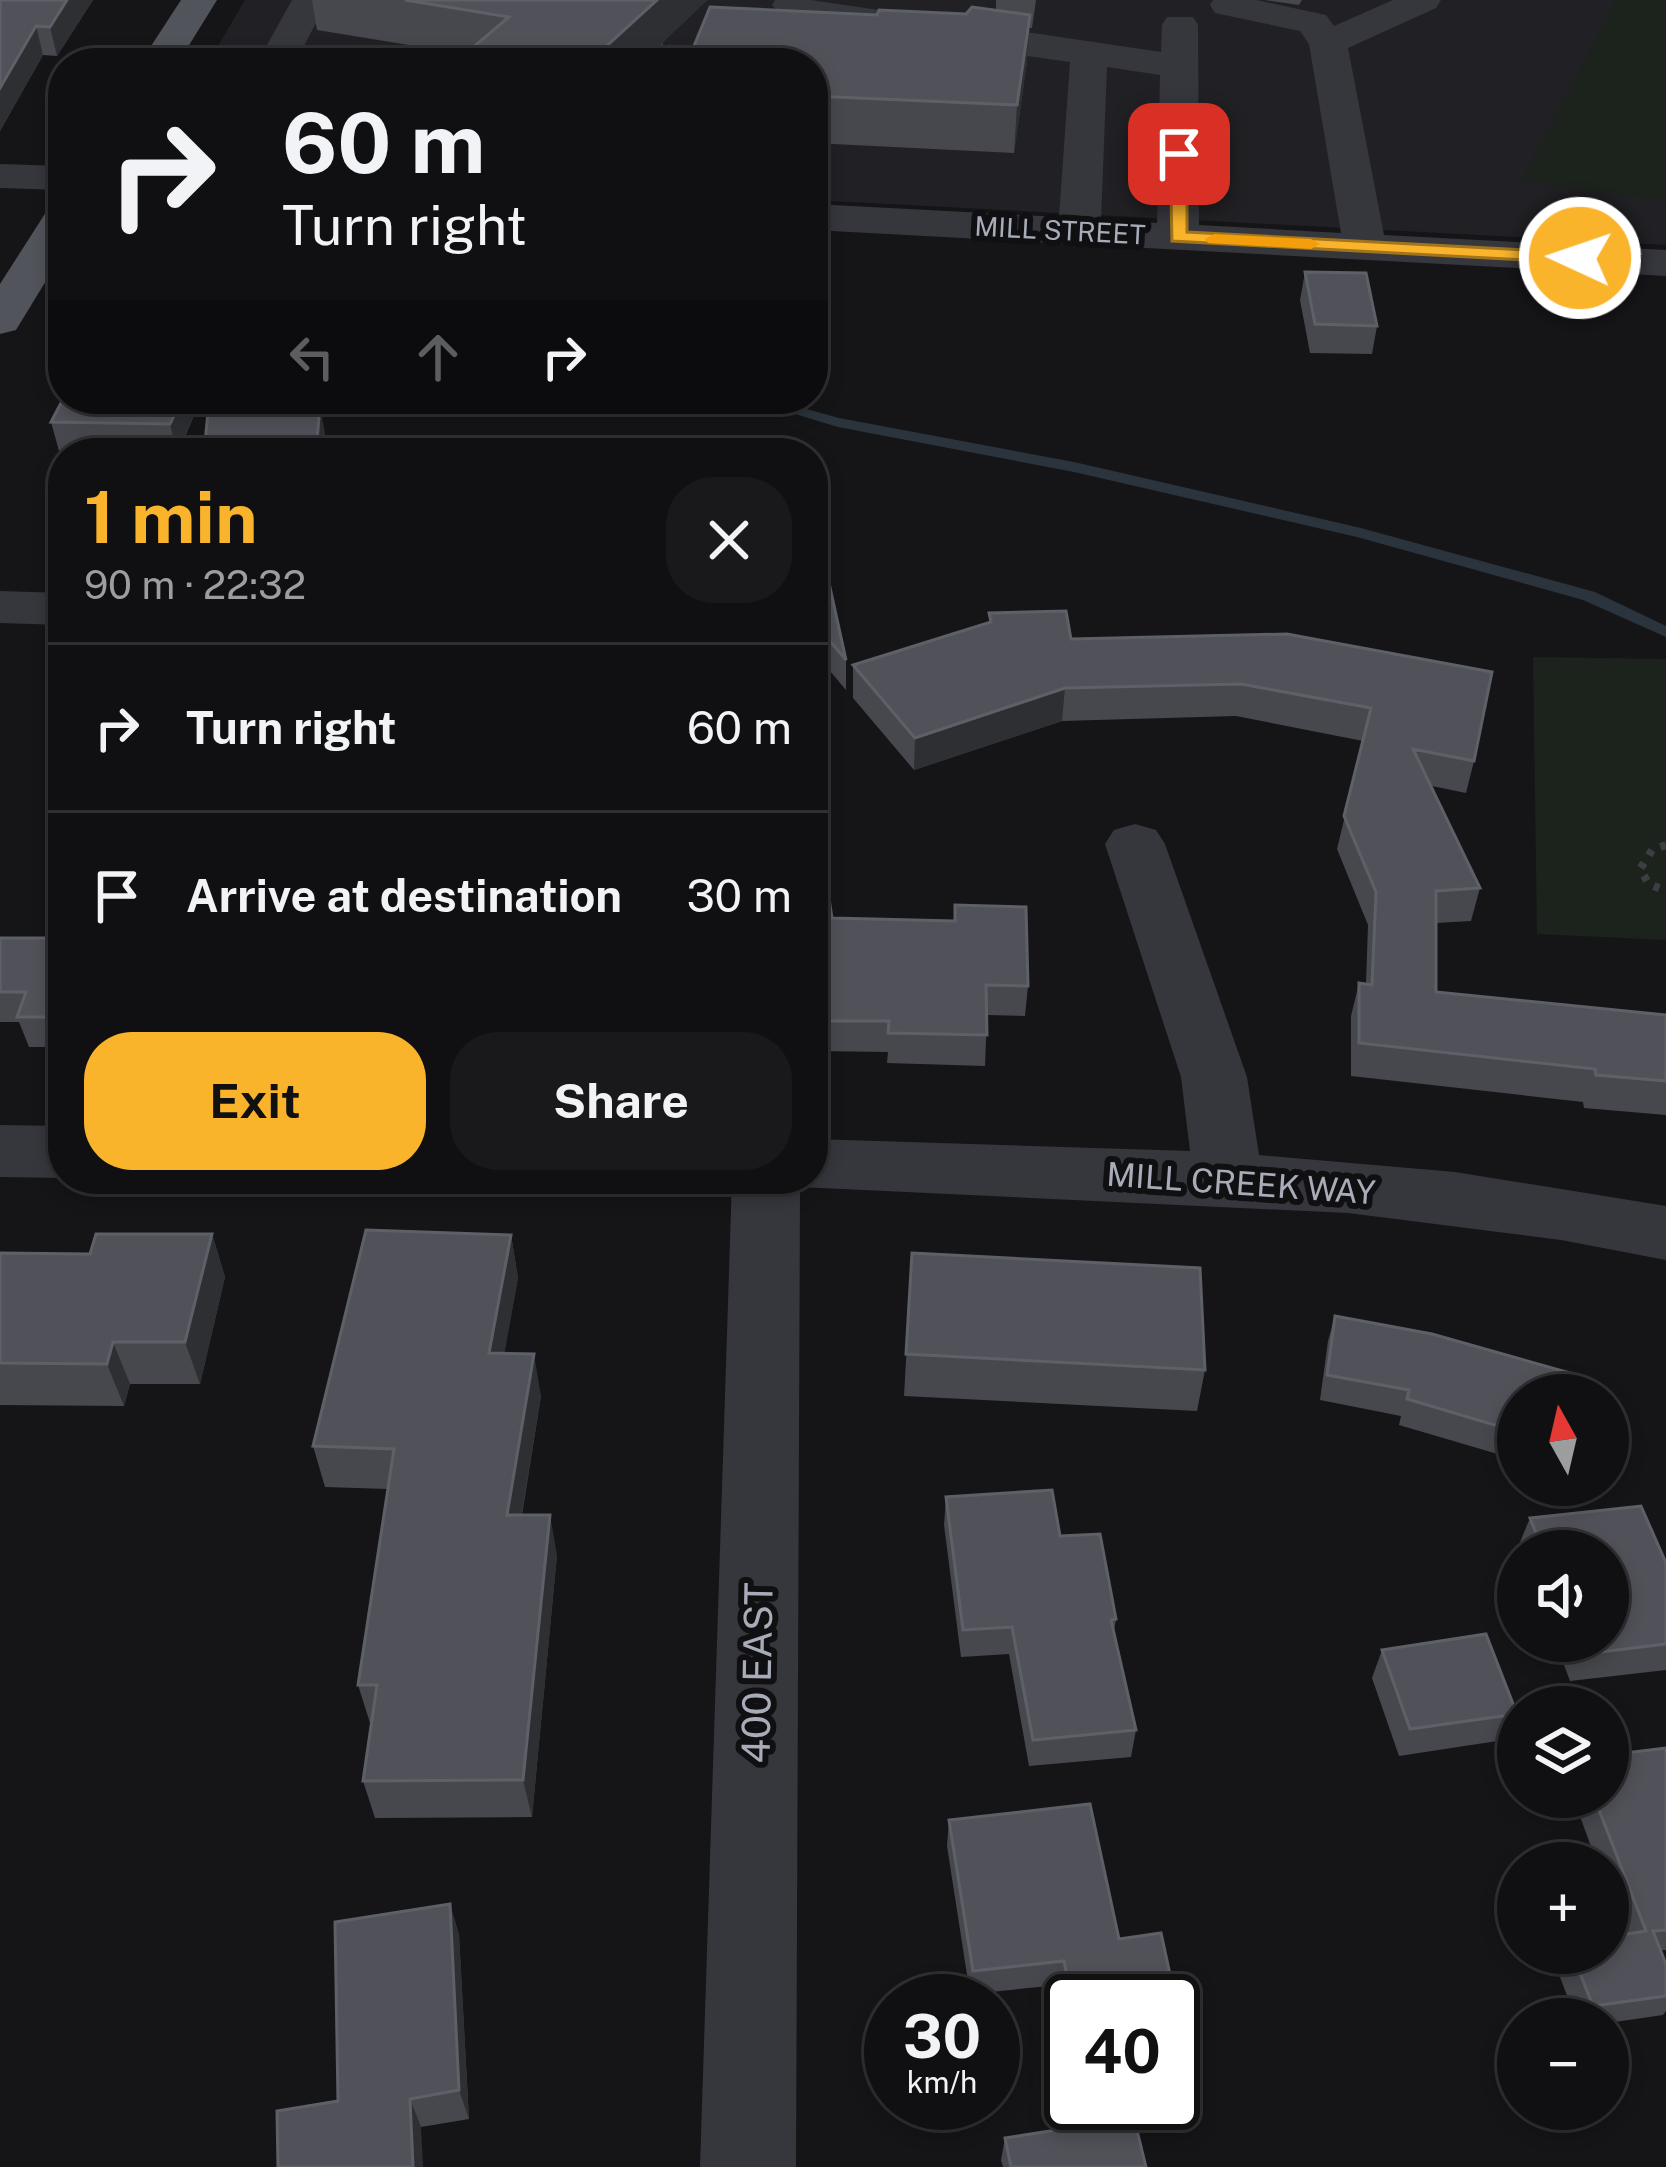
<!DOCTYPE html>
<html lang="en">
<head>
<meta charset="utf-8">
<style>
  body { margin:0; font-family:"Public Sans",sans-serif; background:#19191b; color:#f1f3f6; height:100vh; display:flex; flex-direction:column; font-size:45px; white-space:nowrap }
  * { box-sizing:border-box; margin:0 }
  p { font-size:39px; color:#9c9d9f }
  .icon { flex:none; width:66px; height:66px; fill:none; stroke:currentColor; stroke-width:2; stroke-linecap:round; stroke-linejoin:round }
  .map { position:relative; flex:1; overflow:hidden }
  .side { position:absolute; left:48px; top:438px; width:780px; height:756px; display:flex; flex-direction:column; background:#101012; border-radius:48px; box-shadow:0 6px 18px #0003,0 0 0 3px #303032 }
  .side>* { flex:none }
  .top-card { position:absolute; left:48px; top:48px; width:780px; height:366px; border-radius:48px; box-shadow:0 6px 18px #0003,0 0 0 3px #303032; background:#101012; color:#f1f3f6; overflow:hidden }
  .needle { width:78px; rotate:352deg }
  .buttons { position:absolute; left:1497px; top:1374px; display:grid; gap:24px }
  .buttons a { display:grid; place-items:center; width:132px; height:132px; border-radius:50%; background:#101012; box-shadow:0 6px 18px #0003,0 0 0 3px #303032; font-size:60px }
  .speed { position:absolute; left:864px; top:1974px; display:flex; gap:24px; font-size:60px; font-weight:700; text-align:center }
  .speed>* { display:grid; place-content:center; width:156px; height:156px; border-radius:50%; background:#101012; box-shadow:0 6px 18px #0003,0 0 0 3px #303032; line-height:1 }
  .speed small { font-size:30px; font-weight:400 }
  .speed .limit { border:6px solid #111; border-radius:18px; background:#fff; color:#111 }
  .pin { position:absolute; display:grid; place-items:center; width:102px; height:102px; color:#fff; margin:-51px; border-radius:24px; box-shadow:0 6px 18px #0006 }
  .me { position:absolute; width:132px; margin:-66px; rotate:273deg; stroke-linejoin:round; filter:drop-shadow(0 0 9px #0008) }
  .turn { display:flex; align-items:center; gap:42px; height:252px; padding:0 36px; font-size:54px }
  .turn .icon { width:156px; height:156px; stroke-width:2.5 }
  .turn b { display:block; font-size:84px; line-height:102px }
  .lanes { display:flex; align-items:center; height:114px; padding:0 36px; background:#0003; justify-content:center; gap:60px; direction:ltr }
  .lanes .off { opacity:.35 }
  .round { display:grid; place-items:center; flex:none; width:126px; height:126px; border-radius:48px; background:#19191b }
  .overview { display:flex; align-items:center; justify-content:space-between; height:204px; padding:0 36px }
  h1 { font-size:72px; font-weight:700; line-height:90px; color:#fab42b }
  .primary-button { display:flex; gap:24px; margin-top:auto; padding:24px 36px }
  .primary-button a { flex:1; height:138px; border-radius:48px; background:#fab42b; color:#111; font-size:48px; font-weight:700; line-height:138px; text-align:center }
  .primary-button a+a { background:#19191b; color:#f1f3f6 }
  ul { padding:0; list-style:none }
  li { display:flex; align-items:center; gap:36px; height:168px; padding:0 36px; border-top:3px solid #303032 }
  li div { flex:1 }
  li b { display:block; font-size:45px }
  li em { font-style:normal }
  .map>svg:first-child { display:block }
  .built { fill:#212125 }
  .green { fill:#1b231c }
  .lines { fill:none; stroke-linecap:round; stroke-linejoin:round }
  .stream { fill:#2b343c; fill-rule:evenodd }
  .path-far1 { stroke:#3c3e44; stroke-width:4.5; stroke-dasharray:3 6; stroke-linecap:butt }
  .path { stroke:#3c3e44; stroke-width:8; stroke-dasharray:6 9; stroke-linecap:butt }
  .minor { fill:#36373d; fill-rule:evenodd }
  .major { fill:#52545c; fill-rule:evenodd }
  .wall { fill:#46484d }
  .shaded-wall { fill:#2e2f33 }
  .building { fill:#515259; stroke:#5e6068; stroke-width:3 }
  .route { fill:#fab42b; stroke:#a2751c; stroke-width:3 }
  .slow { fill:#f59e0b }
  .labels { text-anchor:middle; stroke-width:12; stroke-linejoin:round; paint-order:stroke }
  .far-street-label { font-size:27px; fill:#a7acb8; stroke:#101013 }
  .street-label { font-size:33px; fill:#a7acb8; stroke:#101013 }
  .near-street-label { font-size:39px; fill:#a7acb8; stroke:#101013 }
</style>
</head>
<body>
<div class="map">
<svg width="1666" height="2167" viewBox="0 0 1666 2167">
  <rect width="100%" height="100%" fill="#151518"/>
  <!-- built -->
  <path class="built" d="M245,0H1666V245L813,200V63H208Z"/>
  <!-- green -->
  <path class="green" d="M1616,0H1666V201L1521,181Z
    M1533,657L1666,659V940L1537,934Z"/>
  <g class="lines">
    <!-- stream -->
    <path class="stream" d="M745,399H770L839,418L1074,462L1361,528L1595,592L1666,626V637L1583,600L1357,537L1074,472L838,427Z"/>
    <!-- path-far1 -->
    <path class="path-far1" d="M660,45L699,53
      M385,63L401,49"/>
    <!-- path -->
    <path class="path" d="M1666,845L1652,850L1640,869L1649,884L1666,891"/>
    <!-- minor -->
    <path class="minor" d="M292,0H328L295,63H257Z
      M775,0H811L1161,52L1162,25L1167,17H1193L1198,25L1199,225L1341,233L1309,44L1300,31L1215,13L1210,5L1213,0H1256L1326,15L1334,26L1393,0H1441L1436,8L1348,48L1384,235L1666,250V276L813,230V204L1059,217L1070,62L800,24L787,21L772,5ZM1107,67L1160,75L1157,223L1101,220Z
      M0,164L63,166V190L0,188Z
      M0,591L63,593V625L0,623Z
      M1135,824L1156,830L1165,844L1247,1077L1259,1155L1455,1172L1666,1206V1260L1561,1240L1348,1213L800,1187L796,2167H700L732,1179H813V1139L1190,1151L1181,1077L1105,844L1114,830Z
      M0,1125L63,1126V1178L0,1177Z"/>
    <!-- major -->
    <path class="major" d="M181,0H217L178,63H140Z
      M63,205V253L16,330L0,334V284L48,209Z"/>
  </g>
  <!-- wall -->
  <path class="wall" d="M0,0H93L57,56L43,55L0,131Z
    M312,0H707L641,63H458V60L464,54L317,30Z
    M996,0H1036L1032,28H1029L1027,61L1014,153L813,143V63L877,15L966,14L996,10Z
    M1265,0H1302L1299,5Z
    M1305,272L1377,326L1372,354L1310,353L1300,300Z
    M199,404L178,453L59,451L51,422Z
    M813,510L846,660V690L813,651Z
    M989,613L1071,639L1287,634L1474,761L1466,793L1432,786L1480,888L1471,921L1436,923V992L1666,1015V1115L1584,1108L1583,1102L1351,1076V1016L1359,983L1366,984L1368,925L1337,849L1363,741L1236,716L1062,721L914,770L853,698V665L989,622Z
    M813,794L832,918L954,921L955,905L1028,986L1025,1016L987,1015L985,1066L887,1063L888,1052L813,1051Z
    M0,938H63V1047H29L19,1022H0Z
    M212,1234L225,1277L200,1384H130L124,1406L0,1405V1253L90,1254Z
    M511,1235L518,1278L504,1353L541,1396L522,1515L557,1555L532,1817L375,1818L363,1781L372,1723H370L358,1685L388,1489L325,1487L313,1446Z
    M912,1253L1205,1370L1197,1411L904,1396Z
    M1335,1316L1518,1395V1460L1399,1425L1401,1416L1320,1400L1328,1341Z
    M946,1497L1060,1536L1116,1619L1114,1631L1136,1730L1131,1757L1029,1766L1009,1654L961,1657L944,1525Z
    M1530,1518L1666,1563V1670L1570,1681L1555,1641H1608V1551H1520L1518,1547Z
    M1382,1650L1517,1714L1504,1740L1399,1756L1372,1678Z
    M1666,1748V1950H1661L1666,1964V2011L1663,2015L1608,2023V2019H1576L1555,1964L1562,1953H1608L1624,1935L1608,1891V1863H1597L1573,1797H1608Z
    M1090,1804L1119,1939L1161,1933L1185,2043L1178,2066H1173V2001H1071V2044L1059,1985L970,1994L947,1846L949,1820Z
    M450,1904L459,1935L469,2119L421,2127L338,2101Z
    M1005,2138L1146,2167H1003L1001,2160Z"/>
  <!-- shaded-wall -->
  <path class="shaded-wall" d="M67,0H93L57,56L50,27Z
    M657,0H707L641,63H588Z
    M1030,15L1027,61L1014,153L1017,105Z
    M36,26L43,55L0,131V88Z
    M182,399H198L199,404L177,453L170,424Z
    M320,405L325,434L324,453H316Z
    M1065,688L1062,721L914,770L915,738Z
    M212,1234L225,1277L200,1384L185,1342Z
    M511,1235L518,1278L497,1395L489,1353Z
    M113,1342L130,1384L124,1406L107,1364Z
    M534,1354L541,1396L515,1555L507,1515Z
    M550,1515L557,1555L532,1817L523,1780Z
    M450,1904L459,1935L469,2119L459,2090Z
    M410,2099L421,2127L423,2167H413Z"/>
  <!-- building -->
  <path class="building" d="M0,0H67L50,27L36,26L0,88Z
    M405,0H657L588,63H476L458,60L509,17Z
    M710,7L877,15L879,10L966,14L972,7L1030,15L1017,105L813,96V63H687Z
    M1305,272L1366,273L1377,326L1315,324Z
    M63,399H182L170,424L51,422Z
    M320,405L316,453H204L208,412Z
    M450,448V453H381Z
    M813,510L846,660L813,621Z
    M1066,611L1071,639L1287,634L1492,672L1474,761L1413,749L1480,888L1436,891V992L1666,1015V1081L1596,1075L1595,1069L1359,1043V983L1372,985L1376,892L1344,816L1371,708L1241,684L1065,688L915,738L853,665L991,622L989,613Z
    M813,794L832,918L955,921V905L1026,907L1028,986L986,985L987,1035L888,1033L889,1021H813Z
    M0,938H63V1017H17L26,992H0Z
    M366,1230L511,1235L489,1353L534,1354L507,1515H550L523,1780L363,1781L377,1685H358L394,1449L313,1446Z
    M96,1234H212L185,1342H113L107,1364L0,1363V1253L90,1254Z
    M912,1253L1200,1268L1205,1370L906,1354Z
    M1335,1316L1432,1334L1588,1378L1585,1395H1518V1432L1407,1399L1409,1390L1327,1375Z
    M1052,1490L1060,1536L1100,1534L1116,1619L1111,1620L1136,1730L1033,1740L1012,1627L963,1630L946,1497Z
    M1641,1506L1666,1563V1644L1583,1654L1578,1641H1608V1551H1543L1530,1518Z
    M1486,1634L1517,1714L1410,1729L1382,1650Z
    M1666,1748V1930L1653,1931L1666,1964V1996L1593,2006L1572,1953H1608V1937L1646,1931L1594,1797H1608V1755Z
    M1090,1804L1119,1939L1161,1933L1185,2043L1173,2044V2001H1072L1064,1961L973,1971L949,1820Z
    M450,1904L459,2090L410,2099L413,2167H278L277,2111L338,2101L335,1922Z
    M1134,2118L1146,2167H1011L1005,2138Z"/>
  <!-- route -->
  <path class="route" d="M1179,149L1187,154V232L1580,253L1589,258L1580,263L1172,241L1170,154Z"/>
  <!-- slow -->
  <path class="slow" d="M1214,234L1311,239L1320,244L1311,249L1208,243L1205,239Z"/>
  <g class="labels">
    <!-- far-street labels -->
    <g class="far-street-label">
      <text transform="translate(1060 231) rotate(3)" y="9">MILL STREET</text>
    </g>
    <!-- street labels -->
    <g class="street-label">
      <text transform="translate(1241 1183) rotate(4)" y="12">MILL CREEK WAY</text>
    </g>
    <!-- near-street labels -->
    <g class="near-street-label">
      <text transform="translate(757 1673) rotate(-89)" y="14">400 EAST</text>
    </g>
  </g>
</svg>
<div class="buttons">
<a><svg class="needle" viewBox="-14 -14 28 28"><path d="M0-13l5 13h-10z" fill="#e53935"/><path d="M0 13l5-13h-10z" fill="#9c9d9f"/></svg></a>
<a><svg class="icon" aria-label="sound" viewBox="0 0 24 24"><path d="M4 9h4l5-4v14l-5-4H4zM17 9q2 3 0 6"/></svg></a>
<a><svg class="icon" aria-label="layers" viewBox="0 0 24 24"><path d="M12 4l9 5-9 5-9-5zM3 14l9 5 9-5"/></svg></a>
<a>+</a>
<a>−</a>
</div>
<div class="speed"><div>30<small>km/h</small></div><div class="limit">40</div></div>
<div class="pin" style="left:1179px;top:154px;background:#d93025"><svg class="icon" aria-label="arrive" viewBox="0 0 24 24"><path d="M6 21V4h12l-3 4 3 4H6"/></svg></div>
<svg class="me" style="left:1580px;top:258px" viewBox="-20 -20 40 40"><circle r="17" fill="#fab42b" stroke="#fff" stroke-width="3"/><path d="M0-11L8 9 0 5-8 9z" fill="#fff"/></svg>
<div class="top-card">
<div class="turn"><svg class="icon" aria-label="right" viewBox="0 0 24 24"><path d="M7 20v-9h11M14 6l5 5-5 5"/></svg><div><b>60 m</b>Turn right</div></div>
<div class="lanes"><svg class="icon off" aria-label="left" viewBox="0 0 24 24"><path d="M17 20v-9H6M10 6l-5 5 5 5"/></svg><svg class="icon off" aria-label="ahead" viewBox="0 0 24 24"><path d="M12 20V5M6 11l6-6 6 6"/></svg><svg class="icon" aria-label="right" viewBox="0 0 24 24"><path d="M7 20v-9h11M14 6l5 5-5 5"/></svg></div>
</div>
<section class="side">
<div class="overview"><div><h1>1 min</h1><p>90 m · 22:32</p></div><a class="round"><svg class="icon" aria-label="close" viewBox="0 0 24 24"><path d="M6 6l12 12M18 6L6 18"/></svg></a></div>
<ul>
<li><svg class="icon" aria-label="right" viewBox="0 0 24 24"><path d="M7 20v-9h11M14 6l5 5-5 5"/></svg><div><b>Turn right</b></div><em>60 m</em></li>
<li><svg class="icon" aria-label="arrive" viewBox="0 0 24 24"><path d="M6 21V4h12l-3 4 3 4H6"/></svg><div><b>Arrive at destination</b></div><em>30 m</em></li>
</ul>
<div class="primary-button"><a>Exit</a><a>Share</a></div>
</section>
</div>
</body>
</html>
